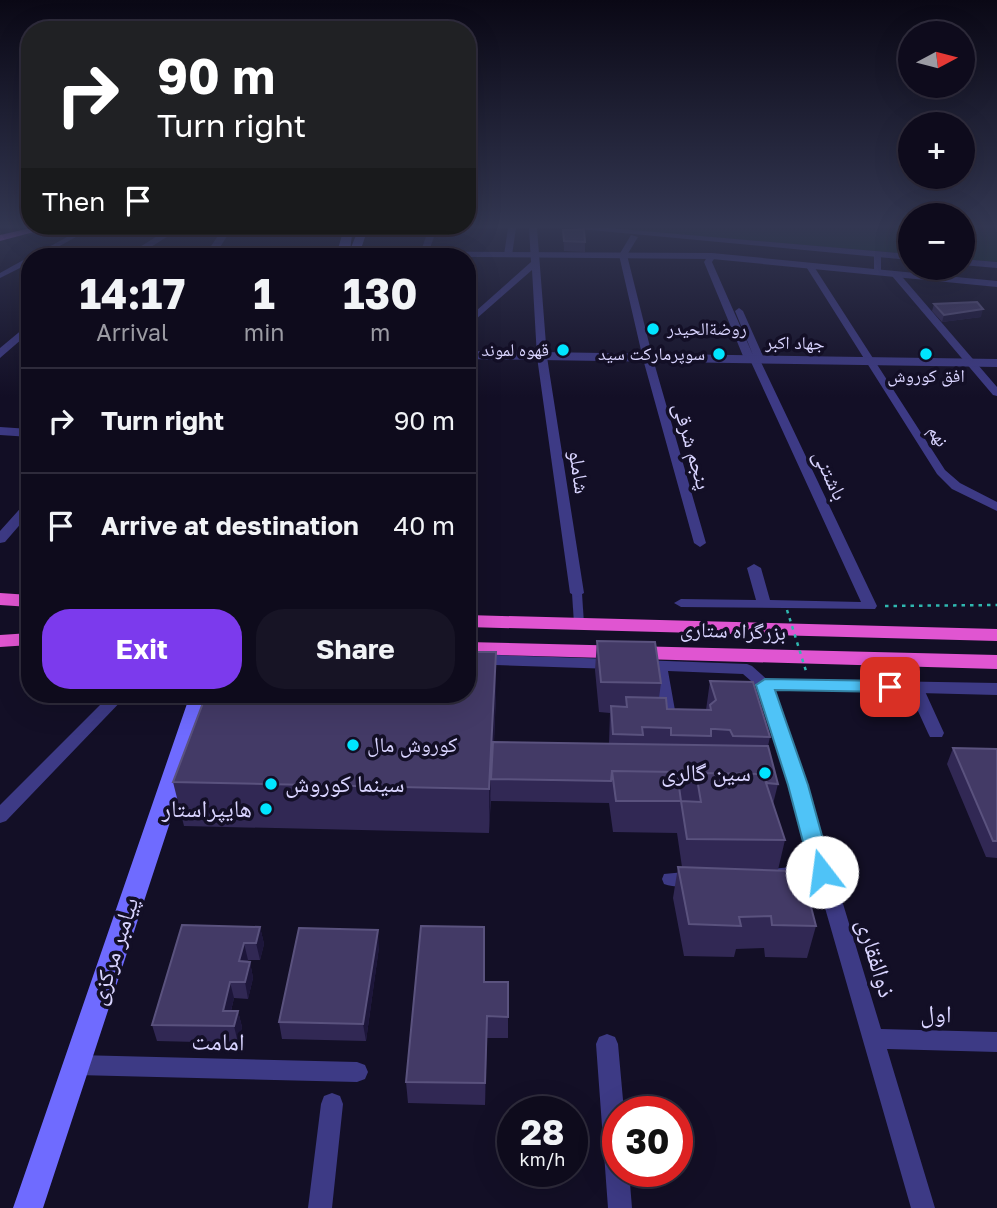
<!DOCTYPE html>
<html lang="en">
<head>
<meta charset="utf-8">
<style>
  body { margin:0; font-family:"Golos Text","Noto Naskh Arabic",sans-serif; background:#171425; color:#f1f3f6; height:100vh; display:flex; flex-direction:column; font-size:26px; white-space:nowrap }
  * { box-sizing:border-box; margin:0 }
  p { font-size:23px; color:#9b9ba3 }
  .icon { flex:none; width:38px; height:38px; fill:none; stroke:currentColor; stroke-width:2; stroke-linecap:round; stroke-linejoin:round }
  .map { position:relative; flex:1; overflow:hidden }
  .panel { position:absolute; left:21px; top:248px; width:455px; height:455px; display:flex; flex-direction:column; background:#0e0b1c; border-radius:28px; box-shadow:0 7px 28px #0002,0 0 0 2px #2e2b3b }
  .panel>* { flex:none }
  .top-card { position:absolute; left:21px; top:21px; width:455px; height:214px; border-radius:28px; box-shadow:0 7px 28px #0002,0 0 0 2px #2e2b3b; background:#202124; color:#fff; overflow:hidden }
  .needle { width:46px; rotate:83deg }
  .tools { position:absolute; left:898px; top:21px; display:grid; gap:14px }
  .tools a { display:grid; place-items:center; width:77px; height:77px; border-radius:50%; background:#0e0b1c; box-shadow:0 7px 28px #0002,0 0 0 2px #2e2b3b; font-size:35px }
  .speed { position:absolute; left:497px; top:1096px; display:flex; gap:14px; font-size:35px; font-weight:700; text-align:center }
  .speed>* { display:grid; place-content:center; width:91px; height:91px; border-radius:50%; background:#0e0b1c; box-shadow:0 7px 28px #0002,0 0 0 2px #2e2b3b; line-height:1 }
  .speed small { font-size:18px; font-weight:400 }
  .speed .limit { border:10px solid #d22; background:#fff; color:#111 }
  .pin { position:absolute; display:grid; place-items:center; width:60px; height:60px; color:#fff; margin:-30px; border-radius:14px; box-shadow:0 4px 10px #0006 }
  .me { position:absolute; width:77px; margin:-38px; rotate:345deg; stroke-linejoin:round; filter:drop-shadow(0 0 5px #0008) }
  .turn { display:flex; align-items:center; gap:24px; height:147px; padding:0 21px; font-size:32px }
  .turn .icon { width:91px; height:91px; stroke-width:2.5 }
  .turn b { display:block; font-size:49px; line-height:60px }
  .then { display:flex; align-items:center; height:66px; padding:0 21px; background:#0003; gap:14px; font-size:26px }
  .eta { display:flex; justify-content:space-evenly; align-items:center; height:119px; text-align:center }
  .eta b { font-size:42px; font-weight:700; line-height:49px }
  .button { display:flex; gap:14px; margin-top:auto; padding:14px 21px }
  .button a { flex:1; height:80px; border-radius:28px; background:#7c3aed; color:#fff; font-size:28px; font-weight:700; line-height:80px; text-align:center }
  .button a+a { background:#171425; color:#f1f3f6 }
  ul { padding:0; list-style:none }
  li { display:flex; align-items:center; gap:21px; height:105px; padding:0 21px; border-top:2px solid #2e2b3b }
  li div { flex:1 }
  li b { display:block; font-size:26px }
  li em { font-style:normal }
  .map>svg:first-child { display:block }
  .green { fill:#12302f }
  .lines { fill:none; stroke-linecap:round; stroke-linejoin:round }
  .path { stroke:#2fb8b0; stroke-width:2.5; stroke-dasharray:3.5 5; stroke-linecap:butt }
  .pedestrian { fill:#3d3a85; fill-rule:evenodd }
  .minor { fill:#3d3a85; fill-rule:evenodd }
  .tertiary { fill:#3d3a85; fill-rule:evenodd }
  .secondary { fill:#6f6bff; fill-rule:evenodd }
  .primary { fill:#c25bff; fill-rule:evenodd }
  .trunk { fill:#e055d1; fill-rule:evenodd }
  .path-bridge { stroke:#2fb8b0; stroke-width:2.5; stroke-dasharray:3.5 5; stroke-linecap:butt }
  .wall { fill:#312854 }
  .shaded-wall { fill:#1d163a }
  .building { fill:#433a66; stroke:#5a527e; stroke-width:2 }
  .route { fill:#4fc3f7; stroke:#337fa1; stroke-width:2 }
  .poi-dot { fill:#00e5ff; stroke:#130f26; stroke-width:2.5 }
  .labels { text-anchor:middle; stroke-width:7; stroke-linejoin:round; paint-order:stroke }
  .far-poi-label { font-size:18px; fill:#d9d4ff; stroke:#130f26; text-anchor:end }
  .far-street-label { font-size:18px; fill:#d9d4ff; stroke:#130f26 }
  .street-label { font-size:21px; fill:#d9d4ff; stroke:#130f26 }
  .poi-label { font-size:21px; fill:#d9d4ff; stroke:#130f26; text-anchor:start }
  .near-poi-label { font-size:24px; fill:#d9d4ff; stroke:#130f26; text-anchor:end }
  .near-street-label { font-size:24px; fill:#d9d4ff; stroke:#130f26 }
</style>
</head>
<body>
<div class="map">
<svg width="997" height="1208" viewBox="0 0 997 1208">
  <rect width="100%" height="100%" fill="#130f26"/>
  <!-- green -->
  <path class="green" d="M603,228H910V254Z
    M963,228H997V262L963,259Z"/>
  <g class="lines">
    <!-- path -->
    <path class="path" d="M885,606L997,605"/>
    <!-- pedestrian -->
    <path class="pedestrian" d="M577,590L582,593L584,624L579,627L574,624L572,593Z"/>
    <!-- minor -->
    <path class="minor" d="M83,228H92L40,257H31Z
      M429,228H437L428,254L424,256L420,254Z
      M508,228H516L512,255L508,257L504,255Z
      M529,228H537L547,357L584,593L577,597L570,593L537,357L532,270L467,327V319L531,262Z
      M631,235L638,237L627,255L653,359L706,543L700,547L694,543L643,359L619,255Z
      M709,254L716,256L712,262L753,355L735,311L739,308L743,311L763,356L760,360L877,606L875,609L681,607L674,603L681,599L756,600L747,568L754,564L761,568L770,600L861,602L751,362L743,356L704,262Z
      M874,255L881,257V274L874,272Z
      M27,258H30V263L0,278V273Z
      M806,263L813,265L945,470L960,483L997,502V511L952,489L937,474L805,265Z
      M892,272H898L997,387V396L993,395L892,276Z
      M30,501V513L5,542L0,543V531L26,502Z
      M467,654L613,659L621,664L613,669L467,664Z
      M640,660L747,664L752,666L773,685L807,785L881,1029L997,1032V1052L887,1049L935,1208H911L817,880L778,881L771,879L769,874L771,869L812,865L758,687L743,674L668,671L676,716L674,720H662L660,716L653,670H640L632,665Z
      M915,682L923,687L944,733L942,737H930L928,733L907,687Z
      M110,695H127L6,821L0,823V805Z
      M695,871L702,873L704,878L702,883C690,887 676,888 664,884L662,879L664,874Z
      M607,1034L615,1037L618,1044L624,1111H618V1171H629L632,1208H608L596,1044L599,1037Z
      M77,1055L357,1062L365,1065L368,1072L365,1079L357,1082L77,1075L69,1072L66,1065L69,1058Z
      M332,1093L340,1096L343,1104L332,1208H308L321,1104L324,1096Z"/>
    <!-- tertiary -->
    <path class="tertiary" d="M170,228H181L135,257H124Z
      M223,228H232L214,257H204Z
      M569,228H609L910,254V260Z
      M349,251L712,253L997,281V287L712,259L346,256L344,254Z
      M962,259L997,262V268L962,265Z
      M30,323V332L0,358V348Z
      M467,351L997,359V367L467,359Z
      M0,427L30,429V437L0,435Z
      M765,679L997,683V695L758,689L755,685L758,681Z"/>
    <!-- secondary -->
    <path class="secondary" d="M344,228H353L350,250L359,228H368L361,249L353,257H343L338,249Z
      M190,695H210L205,716L43,1208H13Z"/>
    <!-- primary -->
    <path class="primary" d="M31,228H49L0,241V235Z"/>
    <!-- trunk -->
    <path class="trunk" d="M0,593L30,595V607L0,605Z
      M467,615L997,629V641L467,627Z
      M30,633V645L0,647V635Z
      M467,642L997,655V669L467,654Z"/>
    <!-- path-bridge -->
    <path class="path-bridge" d="M787,610L806,671"/>
  </g>
  <!-- wall -->
  <path class="wall" d="M563,230L585,242V252L564,251Z
    M934,304L981,317L942,322L932,311Z
    M467,377L476,386L474,393H467Z
    M597,641L661,683L659,698L667,709L706,710L710,681L770,737L768,746L778,784L773,804L785,840L778,870L816,926L807,958L765,957L764,948L736,949L734,957L684,956L673,898L678,867H682L677,833L613,832L609,803L491,801V796L489,833L184,826L173,782L496,652V694L494,742L609,744L610,713L599,712L595,670Z
    M953,748L997,749V858L986,857L947,764Z
    M260,927L264,944L260,960H248L247,962H250L253,978L248,999L234,998L231,1011H238L242,1027L238,1043L157,1041L152,1025Z
    M379,947L366,1041L282,1039L279,1022Z
    M484,982H508V1038H487L485,1105L408,1103L406,1082Z"/>
  <!-- shaded-wall -->
  <path class="shaded-wall" d="M983,309L981,317L942,322L944,315Z
    M496,652V694L492,779H491L489,833V789Z
    M260,927L264,944L260,960L256,943Z
    M378,930L379,947L366,1041L363,1024Z
    M244,943L248,960L243,978L239,961Z
    M250,962L253,978L248,999L245,982Z
    M230,982L234,998L227,1027L223,1011Z
    M238,1011L242,1027L238,1043L234,1026Z
    M487,1016V1038L485,1105V1083Z"/>
  <!-- building -->
  <path class="building" d="M563,230H584L585,242L564,241Z
    M977,302L983,309L944,315L934,304Z
    M467,377H476L474,385H467Z
    M597,641L655,642L661,683L601,682Z
    M467,652H496L489,789L173,782L206,695H467Z
    M710,681L753,682L770,737L733,736L730,730L715,729H711V736L671,735V728L642,727L643,735L613,734L611,706L627,707L626,697L666,698L667,709L711,710L710,705L716,700Z
    M493,742L768,746L778,784L767,783L763,774L696,773L695,782H678L677,772L612,771L611,781L491,779Z
    M953,748L997,749V841H993Z
    M612,771L677,772L681,801H616Z
    M696,773L763,774L785,840L687,839L681,801L701,802Z
    M678,867L791,871L804,880L816,926L772,925L771,916L739,917L741,926L689,924Z
    M182,925L260,927L256,943H244L239,961L250,962L245,982H230L223,1011H238L234,1026L152,1025Z
    M421,926L484,927V982H508V1017L487,1016L485,1083L406,1082Z
    M299,928L378,930L363,1024L279,1022Z"/>
  <!-- sky -->
  <linearGradient id="sky" x2="0" y2="1"><stop stop-color="#0a0815"/><stop offset="0.57" stop-color="#333752"/><stop offset="1" stop-color="#333752" stop-opacity="0"/></linearGradient>
  <rect width="997" height="397" fill="url(#sky)"/>
  <!-- route -->
  <path class="route" d="M765,679L890,681L898,687L890,692L775,690L808,785L832,872L829,878L822,881L814,878L811,872L788,785L756,685Z"/>
  <!-- markers -->
  <g class="poi-dot">
    <circle cx="653" cy="329" r="7"/>
    <circle cx="563" cy="350" r="7"/>
    <circle cx="719" cy="354" r="7"/>
    <circle cx="926" cy="354" r="7"/>
    <circle cx="353" cy="745" r="7"/>
    <circle cx="765" cy="773" r="7"/>
    <circle cx="271" cy="784" r="7"/>
    <circle cx="266" cy="809" r="7"/>
  </g>
  <g class="labels">
    <!-- far-poi labels -->
    <g class="far-poi-label">
      <text x="667" y="335" text-anchor="start">روضةالحیدر</text>
      <text x="549" y="356">قهوه لموند</text>
      <text x="705" y="360">سوپرمارکت سید</text>
      <text x="926" y="382" text-anchor="middle">افق کوروش</text>
    </g>
    <!-- far-street labels -->
    <g class="far-street-label">
      <text transform="translate(795 343) rotate(1)" y="6">جهاد اکبر</text>
      <text transform="translate(938 436) rotate(57)" y="6">نهم</text>
    </g>
    <!-- street labels -->
    <g class="street-label">
      <text transform="translate(692 446) rotate(74)" y="7">پنجم شرقی</text>
      <text transform="translate(579 472) rotate(82)" y="7">شاملو</text>
      <text transform="translate(830 475) rotate(65)" y="7">باشتنی</text>
      <text transform="translate(733 631) rotate(2)" y="7">بزرگراه ستاری</text>
    </g>
    <!-- poi labels -->
    <g class="poi-label">
      <text x="367" y="752">کوروش مال</text>
    </g>
    <!-- near-poi labels -->
    <g class="near-poi-label">
      <text x="751" y="781">سین گالری</text>
      <text x="285" y="792" text-anchor="start">سینما کوروش</text>
      <text x="252" y="817">هایپراستار</text>
    </g>
    <!-- near-street labels -->
    <g class="near-street-label">
      <text transform="translate(114 951) rotate(-72)" y="8">پیامبر مرکزی</text>
      <text transform="translate(876 958) rotate(73)" y="8">ذوالفقاری</text>
      <text transform="translate(936 1014) rotate(1)" y="8">اول</text>
      <text transform="translate(218 1042) rotate(1)" y="8">امامت</text>
    </g>
  </g>
</svg>
<div class="tools">
<a><svg class="needle" viewBox="-14 -14 28 28"><path d="M0-13l5 13h-10z" fill="#e53935"/><path d="M0 13l5-13h-10z" fill="#9b9ba3"/></svg></a>
<a>+</a>
<a>−</a>
</div>
<div class="speed"><div>28<small>km/h</small></div><div class="limit">30</div></div>
<div class="pin" style="left:890px;top:687px;background:#d93025"><svg class="icon" aria-label="arrive" viewBox="0 0 24 24"><path d="M6 21V4h12l-3 4 3 4H6"/></svg></div>
<svg class="me" style="left:822px;top:872px" viewBox="-20 -20 40 40"><circle r="19" fill="#fff"/><path d="M0-13L10 11 0 6-10 11z" fill="#4fc3f7"/></svg>
<div class="top-card">
<div class="turn"><svg class="icon" aria-label="right" viewBox="0 0 24 24"><path d="M7 20v-9h11M14 6l5 5-5 5"/></svg><div><b>90 m</b>Turn right</div></div>
<div class="then">Then<svg class="icon" aria-label="arrive" viewBox="0 0 24 24"><path d="M6 21V4h12l-3 4 3 4H6"/></svg></div>
</div>
<section class="panel">
<div class="eta">
<div><b>14:17</b><p>Arrival</p></div>
<div><b>1</b><p>min</p></div>
<div><b>130</b><p>m</p></div>
</div>
<ul>
<li><svg class="icon" aria-label="right" viewBox="0 0 24 24"><path d="M7 20v-9h11M14 6l5 5-5 5"/></svg><div><b>Turn right</b></div><em>90 m</em></li>
<li><svg class="icon" aria-label="arrive" viewBox="0 0 24 24"><path d="M6 21V4h12l-3 4 3 4H6"/></svg><div><b>Arrive at destination</b></div><em>40 m</em></li>
</ul>
<div class="button"><a>Exit</a><a>Share</a></div>
</section>
</div>
</body>
</html>
